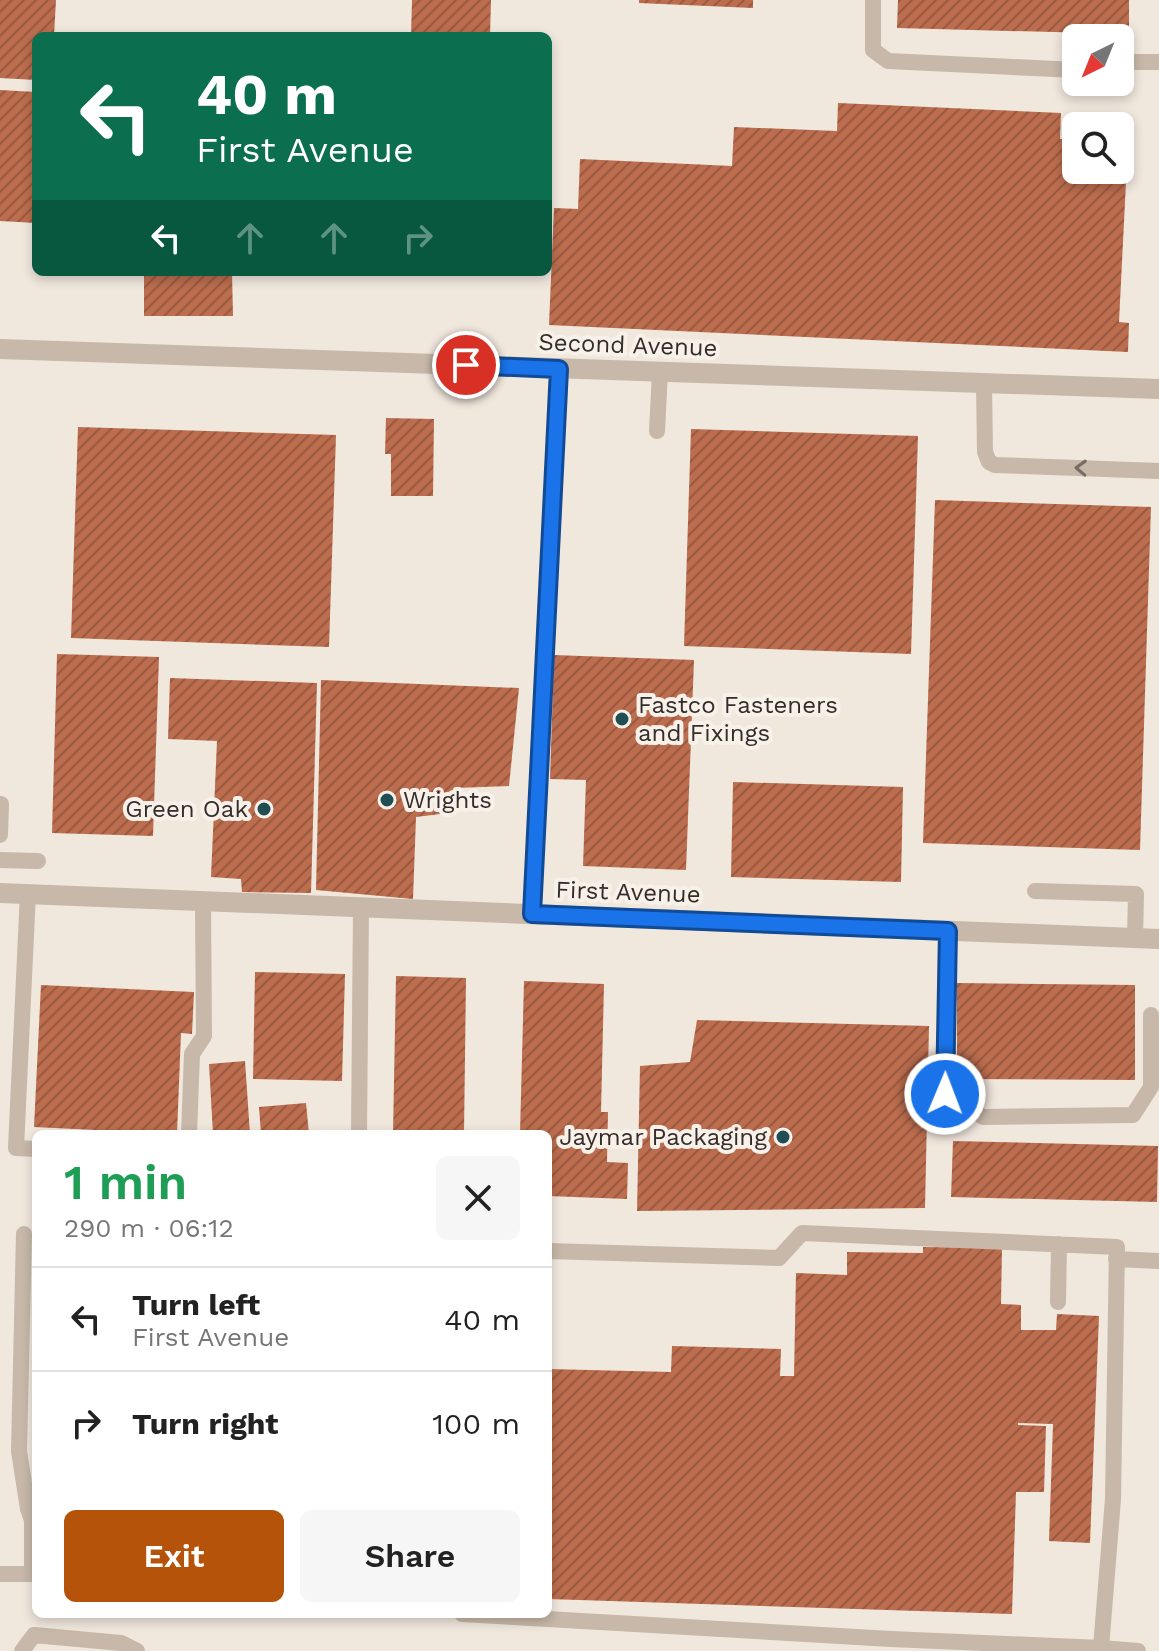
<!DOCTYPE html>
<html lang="en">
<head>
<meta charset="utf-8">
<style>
  body { margin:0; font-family:"Work Sans",sans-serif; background:#f6f6f6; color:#222; height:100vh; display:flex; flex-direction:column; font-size:30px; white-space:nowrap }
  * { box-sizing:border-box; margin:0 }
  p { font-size:26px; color:#767676 }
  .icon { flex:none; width:44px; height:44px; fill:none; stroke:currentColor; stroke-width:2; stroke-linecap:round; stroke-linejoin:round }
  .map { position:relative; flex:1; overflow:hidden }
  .panel { position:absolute; left:32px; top:1130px; width:520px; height:488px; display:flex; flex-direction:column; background:#fff; border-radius:12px; box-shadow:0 4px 12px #0003 }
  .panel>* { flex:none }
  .hud { position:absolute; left:32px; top:32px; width:520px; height:244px; border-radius:12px; box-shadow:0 4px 12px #0003; background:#0b6e4f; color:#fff; overflow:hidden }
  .needle { width:52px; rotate:223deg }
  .controls { position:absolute; left:1062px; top:24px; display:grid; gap:16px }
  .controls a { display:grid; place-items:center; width:72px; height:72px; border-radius:12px; background:#fff; box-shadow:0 4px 12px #0003; font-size:40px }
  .pin { position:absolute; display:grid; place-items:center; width:68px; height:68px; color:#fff; margin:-34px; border:4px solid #fff; border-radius:50%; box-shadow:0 2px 8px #0007 }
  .me { position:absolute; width:88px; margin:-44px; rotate:1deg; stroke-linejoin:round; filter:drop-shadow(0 0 6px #0008) }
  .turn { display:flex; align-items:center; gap:28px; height:168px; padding:0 32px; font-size:36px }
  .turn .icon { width:104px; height:104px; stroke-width:2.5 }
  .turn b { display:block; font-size:56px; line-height:68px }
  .lanes { display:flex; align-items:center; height:76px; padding:0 32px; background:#0003; justify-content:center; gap:40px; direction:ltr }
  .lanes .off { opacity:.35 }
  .round { display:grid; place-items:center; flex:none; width:84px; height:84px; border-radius:12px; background:#f6f6f6 }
  .headline { display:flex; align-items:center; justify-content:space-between; height:136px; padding:0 32px }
  h1 { font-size:48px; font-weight:600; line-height:60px; color:#1e9e55 }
  .button { display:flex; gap:16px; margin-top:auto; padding:16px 32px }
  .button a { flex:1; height:92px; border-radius:12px; background:#b45309; color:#fff; font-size:32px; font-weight:600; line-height:92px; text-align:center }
  .button a+a { background:#f6f6f6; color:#222 }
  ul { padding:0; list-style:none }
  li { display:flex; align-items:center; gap:24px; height:104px; padding:0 32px; border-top:2px solid #e0e0e0 }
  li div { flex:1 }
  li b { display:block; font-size:30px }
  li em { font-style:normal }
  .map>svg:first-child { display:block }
  .building { fill:url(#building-hatch) }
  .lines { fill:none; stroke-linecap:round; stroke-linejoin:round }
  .service { stroke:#c7b8a9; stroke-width:16 }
  .minor { stroke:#c7b8a9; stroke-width:20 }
  .oneway { stroke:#776c63 }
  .route-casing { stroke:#114b97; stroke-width:20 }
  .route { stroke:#1a73e8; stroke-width:14 }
  .poi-dot { fill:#214e53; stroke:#f8f1e9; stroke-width:3 }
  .labels { text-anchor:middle; stroke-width:8; stroke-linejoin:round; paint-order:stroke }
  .street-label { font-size:24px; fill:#352d29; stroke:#f8f1e9 }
  .poi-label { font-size:24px; fill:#352d29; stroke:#f8f1e9; text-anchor:start }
</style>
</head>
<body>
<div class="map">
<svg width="1159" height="1651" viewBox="0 0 1159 1651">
  <defs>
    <pattern id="building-hatch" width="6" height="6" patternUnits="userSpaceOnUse" patternTransform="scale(2)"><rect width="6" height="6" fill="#bc6d4e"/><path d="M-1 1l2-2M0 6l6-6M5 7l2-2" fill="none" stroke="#9a5a41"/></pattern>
  </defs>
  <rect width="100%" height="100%" fill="#f0e7dd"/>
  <!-- building -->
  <path class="building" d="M0,0H56L54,36H36V80L0,78Z
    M412,0H491L490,36H411Z
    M639,0H753V8L639,3Z
    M898,0H1129V34L897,28Z
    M0,90L36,92V223L0,221Z
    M838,103L1061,113L1060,139L1076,140V170H1120V142H1128L1119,322L1129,323L1128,352L549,325L554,208L578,209L580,159L732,166L734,127L837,131Z
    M144,272H232L233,316H144Z
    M386,418L434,419L433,496H391V454H385Z
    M78,427L336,435L329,647L71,638Z
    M691,429L918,436L911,654L684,646Z
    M935,500L1151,507L1140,850L923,843Z
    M57,654L159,657L153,836L52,833Z
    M554,655L694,660L686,870L583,866L586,780L550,779Z
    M170,678L317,683L311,893L242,892L241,879L211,877L217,741L168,739Z
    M321,680L519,688L509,786L455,788L456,812L416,817L413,899L316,890Z
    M733,782L903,787L901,882L731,877Z
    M255,972L345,974L342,1081L253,1079Z
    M396,976L466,978L464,1134H393Z
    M524,981L604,984L601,1112H608L607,1162L628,1163L627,1199L548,1196V1134H520Z
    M957,983L1135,985V1080L957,1079Z
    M41,985L194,992L192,1034L181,1033L177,1134L34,1127Z
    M697,1020L929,1026L925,1208L637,1211L640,1066L690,1062Z
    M245,1061L250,1134H213L209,1064Z
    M306,1103L309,1134H261L259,1107Z
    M953,1141L1158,1146L1157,1202L951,1197Z
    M923,1247L1002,1248L1001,1304L1021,1305V1330H1056L1057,1314L1099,1316L1090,1543L1049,1541L1053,1424L1018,1423V1425L1046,1426L1044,1492H1016L1012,1614L548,1599V1369L671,1372L672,1346L781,1349L780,1376H794L796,1273L847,1275V1252L923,1253Z"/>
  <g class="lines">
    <!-- service -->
    <path class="service" d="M873,0V50L888,61L1076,70
      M1120,62H1159
      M984,383L985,452L989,462L995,465L1159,471
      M657,431L660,372
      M0,835L1,804
      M0,860L38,861
      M1035,891L1136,894L1135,938
      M28,893L16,1148L36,1149
      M532,914L559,369
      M948,931L945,1094L983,1117L1133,1115L1151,1087V1015
      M189,1134L192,1054L204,1036L203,901
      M359,1134L361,907
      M24,1234L19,1451L28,1509L32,1520V1574
      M548,1251L779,1258L802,1233L1117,1247L1113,1499L1101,1648L1138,1651
      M1116,1259L1159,1261
      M1058,1302L1059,1244
      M0,1574H36
      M462,1614L891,1639L1101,1648
      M22,1651L34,1635L121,1643L137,1651"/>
    <!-- minor -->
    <path class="minor" d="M0,349L1159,389
      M0,893L1159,939"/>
  </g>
  <!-- one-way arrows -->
  <defs><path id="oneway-chevron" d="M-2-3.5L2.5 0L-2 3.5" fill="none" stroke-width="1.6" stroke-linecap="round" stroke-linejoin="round" transform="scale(2)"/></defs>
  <use class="oneway" href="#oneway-chevron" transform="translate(1081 468) rotate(-178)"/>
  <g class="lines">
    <defs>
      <path id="route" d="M466,365L559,369L532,914L948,931L945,1094"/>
    </defs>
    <!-- route casing -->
    <use href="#route" class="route-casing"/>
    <!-- route -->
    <use href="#route" class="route"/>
  </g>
  <!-- markers -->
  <g class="poi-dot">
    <circle cx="622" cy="719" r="8"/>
    <circle cx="387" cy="800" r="8"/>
    <circle cx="264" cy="809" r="8"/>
    <circle cx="783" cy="1137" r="8"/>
  </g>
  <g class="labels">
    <!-- street labels -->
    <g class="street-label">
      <text transform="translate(628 345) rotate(2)" y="8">Second Avenue</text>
      <text transform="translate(628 892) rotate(2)" y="8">First Avenue</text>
    </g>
    <!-- poi labels -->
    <g class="poi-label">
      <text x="638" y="713">Fastco Fasteners<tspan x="638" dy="28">and Fixings</tspan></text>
      <text x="403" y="808">Wrights</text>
      <text x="248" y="817" text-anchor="end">Green Oak</text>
      <text x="767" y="1145" text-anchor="end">Jaymar Packaging</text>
    </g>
  </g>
</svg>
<div class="controls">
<a><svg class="needle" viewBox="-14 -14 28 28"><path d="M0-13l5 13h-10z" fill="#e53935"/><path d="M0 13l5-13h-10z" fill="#767676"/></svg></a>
<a><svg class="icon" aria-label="search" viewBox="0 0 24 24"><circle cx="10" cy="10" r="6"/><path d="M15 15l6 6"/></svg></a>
</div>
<div class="pin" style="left:466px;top:365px;background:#d93025"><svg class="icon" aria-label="arrive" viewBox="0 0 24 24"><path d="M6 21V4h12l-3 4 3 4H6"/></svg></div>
<svg class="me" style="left:945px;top:1094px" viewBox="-20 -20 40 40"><circle r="17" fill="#1a73e8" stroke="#fff" stroke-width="3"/><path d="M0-11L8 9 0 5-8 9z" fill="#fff"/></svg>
<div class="hud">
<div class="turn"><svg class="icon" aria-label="left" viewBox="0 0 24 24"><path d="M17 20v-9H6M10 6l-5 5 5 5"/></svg><div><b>40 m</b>First Avenue</div></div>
<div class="lanes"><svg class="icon" aria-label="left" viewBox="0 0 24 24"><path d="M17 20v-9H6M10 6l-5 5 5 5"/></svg><svg class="icon off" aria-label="ahead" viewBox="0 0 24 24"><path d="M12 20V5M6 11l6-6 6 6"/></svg><svg class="icon off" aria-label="ahead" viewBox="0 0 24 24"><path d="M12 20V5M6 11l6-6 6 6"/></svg><svg class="icon off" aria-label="right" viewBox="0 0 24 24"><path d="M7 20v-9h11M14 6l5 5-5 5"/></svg></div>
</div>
<section class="panel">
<div class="headline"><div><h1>1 min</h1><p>290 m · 06:12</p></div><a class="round"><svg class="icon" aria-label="close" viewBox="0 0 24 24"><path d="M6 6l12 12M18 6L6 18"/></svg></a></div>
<ul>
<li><svg class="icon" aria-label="left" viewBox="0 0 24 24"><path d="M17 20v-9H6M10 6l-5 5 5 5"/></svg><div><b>Turn left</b><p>First Avenue</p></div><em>40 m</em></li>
<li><svg class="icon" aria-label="right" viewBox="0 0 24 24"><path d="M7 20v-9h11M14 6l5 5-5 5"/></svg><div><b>Turn right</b></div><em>100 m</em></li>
</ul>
<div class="button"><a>Exit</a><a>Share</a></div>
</section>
</div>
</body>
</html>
